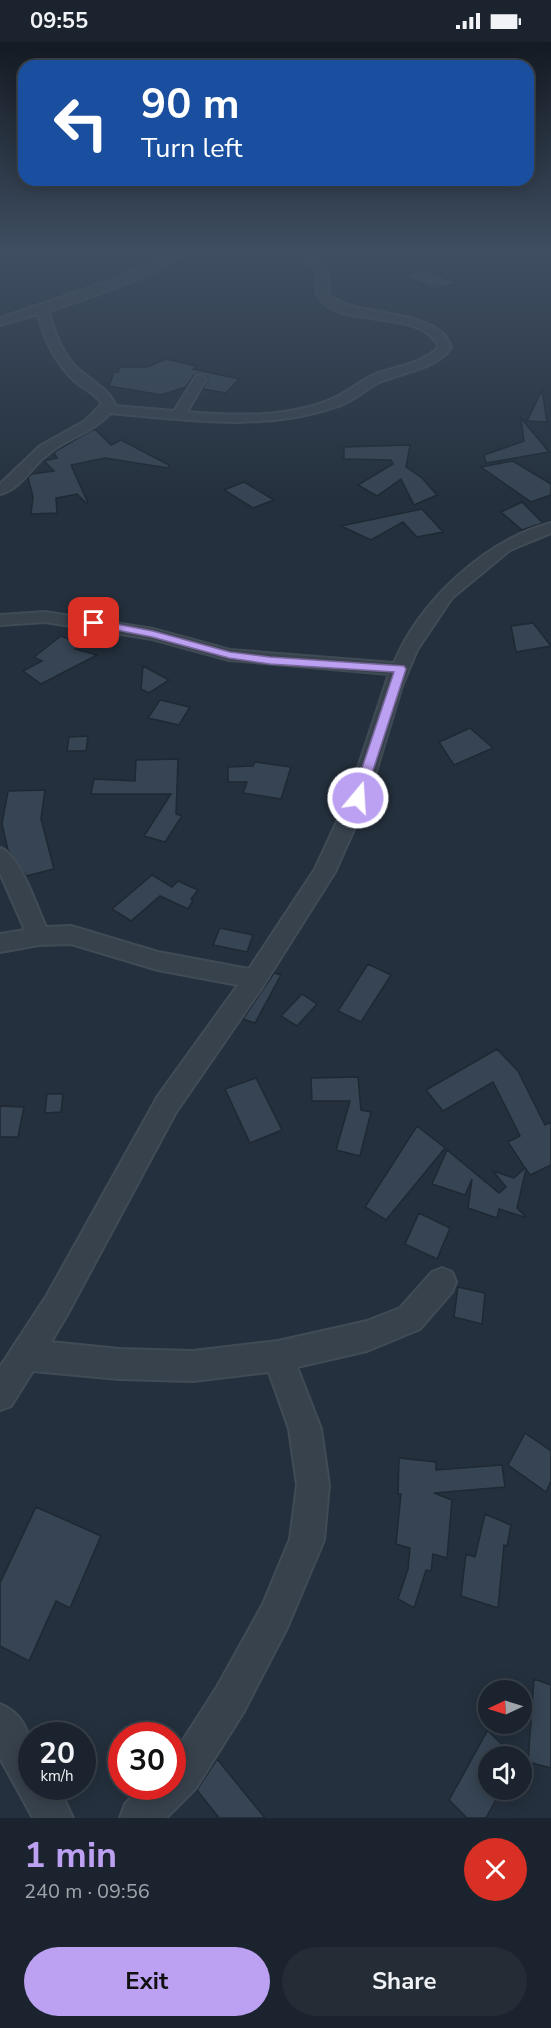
<!DOCTYPE html>
<html lang="en">
<head>
<meta charset="utf-8">
<style>
  body { margin:0; font-family:"Nunito Sans",sans-serif; background:#242c36; color:#f1f3f6; height:100vh; display:flex; flex-direction:column; font-size:22px; white-space:nowrap }
  * { box-sizing:border-box; margin:0 }
  p { font-size:20px; color:#a0a4aa }
  .icon { flex:none; width:33px; height:33px; fill:none; stroke:currentColor; stroke-width:2; stroke-linecap:round; stroke-linejoin:round }
  .map { position:relative; height:1776px; overflow:hidden }
  .panel { display:flex; flex-direction:column; background:#1b242e; flex:1 }
  .panel>* { flex:none }
  .banner { position:absolute; left:18px; top:18px; width:516px; height:126px; border-radius:18px; box-shadow:0 3px 15px #0003,0 0 0 2px #39414a; background:#1a4fa0; color:#fff; overflow:hidden }
  .needle { width:39px; rotate:266deg }
  .tools { position:absolute; left:478px; top:1638px; display:grid; gap:12px }
  .tools a { display:grid; place-items:center; width:54px; height:54px; border-radius:50%; background:#1b242e; box-shadow:0 3px 15px #0003,0 0 0 2px #39414a; font-size:30px }
  .speed { position:absolute; left:18px; top:1680px; display:flex; gap:12px; font-size:30px; font-weight:700; text-align:center }
  .speed>* { display:grid; place-content:center; width:78px; height:78px; border-radius:50%; background:#1b242e; box-shadow:0 3px 15px #0003,0 0 0 2px #39414a; line-height:1 }
  .speed small { font-size:15px; font-weight:400 }
  .speed .limit { border:9px solid #d22; background:#fff; color:#111 }
  .pin { position:absolute; display:grid; place-items:center; width:51px; height:51px; color:#fff; margin:-26px; border-radius:12px; box-shadow:0 3px 9px #0006 }
  .me { position:absolute; width:66px; margin:-33px; rotate:18deg; stroke-linejoin:round; filter:drop-shadow(0 0 4px #0008) }
  .turn { display:flex; align-items:center; gap:21px; height:126px; padding:0 24px; font-size:27px }
  .turn .icon { width:78px; height:78px; stroke-width:2.5 }
  .turn b { display:block; font-size:42px; line-height:51px }
  .round { display:grid; place-items:center; flex:none; width:63px; height:63px; border-radius:32px; background:#242c36 }
  .overview { display:flex; align-items:center; justify-content:space-between; height:102px; padding:0 24px }
  h1 { font-size:36px; font-weight:700; line-height:45px; color:#bca0f2 }
  .action { display:flex; gap:12px; margin-top:auto; padding:12px 24px }
  .action a { flex:1; height:69px; border-radius:36px; background:#bca0f2; color:#111; font-size:24px; font-weight:700; line-height:69px; text-align:center }
  .action a+a { background:#242c36; color:#f1f3f6 }
  .status { display:flex; justify-content:space-between; align-items:center; height:42px; padding:0 30px; background:#1b242e; direction:ltr }
  .status svg { height:16px; fill:currentColor }
  .map>svg:first-child { display:block }
  .building { fill:#364453; stroke:#1f2934; stroke-width:1.5 }
  .lines { fill:none; stroke-linecap:round; stroke-linejoin:round }
  .street-casing { stroke:#414b56; stroke-width:4 }
  .street { fill:#38424d; fill-rule:evenodd }
  .route { fill:#bca0f2; stroke:#7a689d; stroke-width:1.5 }
</style>
</head>
<body>
<div class="status"><b>09:55</b><svg viewBox="0 0 49 12"><path d="M0 12V9h3v3zM5 12V6h3v6zM10 12V3h3v9zM15 12V0h3v12zM26 1h20v11H26zM47 4h2v5h-2z"/></svg></div>
<div class="map">
<svg width="551" height="1776" viewBox="0 0 551 1776">
  <rect width="100%" height="100%" fill="#24303d"/>
  <!-- building -->
  <path class="building" d="M425,227L457,241L434,247L403,233Z
    M166,317L196,324L193,327L239,337L226,351L203,347L208,336L199,331L194,333L186,345L161,353L109,344L114,330H118L120,325H147Z
    M542,348L547,380L527,379Z
    M521,376L549,410L486,421L484,413L524,399Z
    M92,388H96L111,403L121,398L169,423L168,426L105,416L71,423L88,461L87,462L77,452L56,456L57,471L31,472L33,455L28,435L32,432L54,429L44,419L57,416L54,411L56,409Z
    M410,403L406,425L422,436L437,453L414,463L401,437L377,454L358,443L393,422L391,418L344,417V405Z
    M513,419L551,442V453L531,460L481,425Z
    M244,440L274,458L253,466L224,448Z
    M522,460L543,481L522,488L501,470Z
    M422,467L443,490L417,495L403,480L371,498L341,484Z
    M533,581L551,604L516,610L511,584Z
    M61,594L82,602L75,607L97,613L41,642L23,629L42,619L34,615Z
    M143,624L169,638L149,651L141,647Z
    M160,658L190,665L179,683L148,676Z
    M470,686L493,706L454,723L439,700Z
    M88,694L86,709H67L69,695Z
    M178,717L176,772L182,774L165,800L144,794L171,752H91L94,737L135,739L136,718Z
    M255,720L291,725L281,757L243,751L247,740H228V725L253,724Z
    M45,748L41,777L54,827L26,834L8,808L2,782L8,749Z
    M152,833L172,845L178,839L198,848L191,857L193,858L188,867L160,854L131,879L112,867Z
    M220,886L253,893L247,910L213,903Z
    M368,922L391,933L361,980L338,969Z
    M274,931L281,933L255,981L243,977Z
    M302,952L317,962L297,984L281,974Z
    M497,1007L518,1029L545,1083L551,1080V1123L530,1133L526,1127L517,1166L527,1176L499,1167L497,1176L468,1166L472,1137L465,1153L432,1142L447,1108L499,1151L506,1145L493,1129L514,1136L525,1126L508,1100L520,1094L493,1040L443,1069L426,1048Z
    M358,1035L361,1068L371,1070L360,1114L336,1108L350,1059H312L311,1036Z
    M256,1036L282,1088L250,1101L225,1047Z
    M47,1052H63L61,1070L45,1071Z
    M0,1064L24,1065L18,1095H0Z
    M417,1084L445,1106L386,1178L365,1165Z
    M419,1171L450,1186L437,1217L405,1202Z
    M458,1245L485,1251L482,1282L454,1275Z
    M525,1391L551,1409V1439L546,1450L508,1423Z
    M399,1416L436,1420V1428L502,1423L505,1445L434,1451L452,1458L447,1516L433,1512L431,1529L426,1528L414,1566L398,1557L408,1527L410,1506L396,1502L401,1452H398Z
    M36,1465L101,1494L70,1566L56,1559L29,1619L0,1604V1541Z
    M485,1472L511,1483L507,1504L504,1503L498,1566L461,1554L466,1512L475,1515Z
    M534,1637L551,1643V1726L528,1720Z
    M489,1686V1690L515,1714H489V1748H501L486,1776H467L449,1758Z
    M217,1717L265,1776H219L197,1748Z"/>
  <g class="lines">
    <defs>
      <path id="street" d="M176,208H188C163,232 84,257 49,269C53,287 60,306 72,321C83,334 113,349 115,364L174,369L196,334L200,333L206,337L187,370C235,374 287,376 332,357C348,351 360,338 376,332C398,324 422,322 439,305C419,263 336,290 317,252V228L287,208H299L308,212L321,208H336L316,216L327,227L329,253C357,277 441,265 451,306C434,328 406,329 382,339C366,346 354,359 338,364C264,390 187,378 110,371C93,391 66,396 47,413C31,425 21,447 0,452V442L40,404L85,379L102,362C96,352 86,348 77,341C57,323 44,298 38,272L0,283V276L112,238Z
        M533,208H551V212L538,211Z
        M551,481V491L510,508L452,556L417,608L402,644L368,756L335,830L263,944L176,1070L67,1273L51,1300L119,1307L193,1309L278,1299L367,1279L400,1266L432,1230L442,1226L452,1230L456,1240L452,1250L420,1287L367,1309L297,1325L321,1387L329,1443L324,1498L287,1586L243,1671L196,1746L166,1776H120L125,1762L143,1744H172V1715L217,1645L263,1562L290,1497L297,1443L289,1387L269,1330L193,1339L119,1337L33,1329L11,1364L0,1368V1325L47,1253L158,1054L238,943L158,928L71,902L39,903L0,910V892L25,888L0,831V806C20,812 37,866 46,885L71,884L158,910L249,927L315,827L348,756L389,632L229,618L152,597L45,580L0,583V573L45,570L153,587L230,608L394,621C420,559 485,498 551,481Z
        M0,1662C35,1676 32,1713 32,1744H58L73,1776H33L0,1716Z"/>
    </defs>
    <!-- street casing -->
    <use href="#street" class="street-casing"/>
    <!-- street -->
    <use href="#street" class="street"/>
  </g>
  <!-- sky -->
  <linearGradient id="sky" x2="0" y2="1"><stop stop-color="#141a22"/><stop offset="0.46" stop-color="#3f4e62"/><stop offset="1" stop-color="#3f4e62" stop-opacity="0"/></linearGradient>
  <rect width="551" height="456" fill="url(#sky)"/>
  <!-- route -->
  <path class="route" d="M94,578L153,589L230,610L270,615L404,624L406,627L363,759L358,761L352,756L394,630L270,622L229,616L152,595L91,583L89,581Z"/>
</svg>
<div class="tools">
<a><svg class="needle" viewBox="-14 -14 28 28"><path d="M0-13l5 13h-10z" fill="#e53935"/><path d="M0 13l5-13h-10z" fill="#a0a4aa"/></svg></a>
<a><svg class="icon" aria-label="sound" viewBox="0 0 24 24"><path d="M4 9h4l5-4v14l-5-4H4zM17 9q2 3 0 6"/></svg></a>
</div>
<div class="speed"><div>20<small>km/h</small></div><div class="limit">30</div></div>
<div class="pin" style="left:94px;top:581px;background:#d93025"><svg class="icon" aria-label="arrive" viewBox="0 0 24 24"><path d="M6 21V4h12l-3 4 3 4H6"/></svg></div>
<svg class="me" style="left:358px;top:756px" viewBox="-20 -20 40 40"><circle r="17" fill="#bca0f2" stroke="#fff" stroke-width="3"/><path d="M0-11L8 9 0 5-8 9z" fill="#fff"/></svg>
<div class="banner">
<div class="turn"><svg class="icon" aria-label="left" viewBox="0 0 24 24"><path d="M17 20v-9H6M10 6l-5 5 5 5"/></svg><div><b>90 m</b>Turn left</div></div>
</div>
</div>
<section class="panel">
<div class="overview"><div><h1>1 min</h1><p>240 m · 09:56</p></div><a class="round" style="background:#d93025;color:#fff"><svg class="icon" aria-label="close" viewBox="0 0 24 24"><path d="M6 6l12 12M18 6L6 18"/></svg></a></div>
<div class="action"><a>Exit</a><a>Share</a></div>
</section>
</body>
</html>
